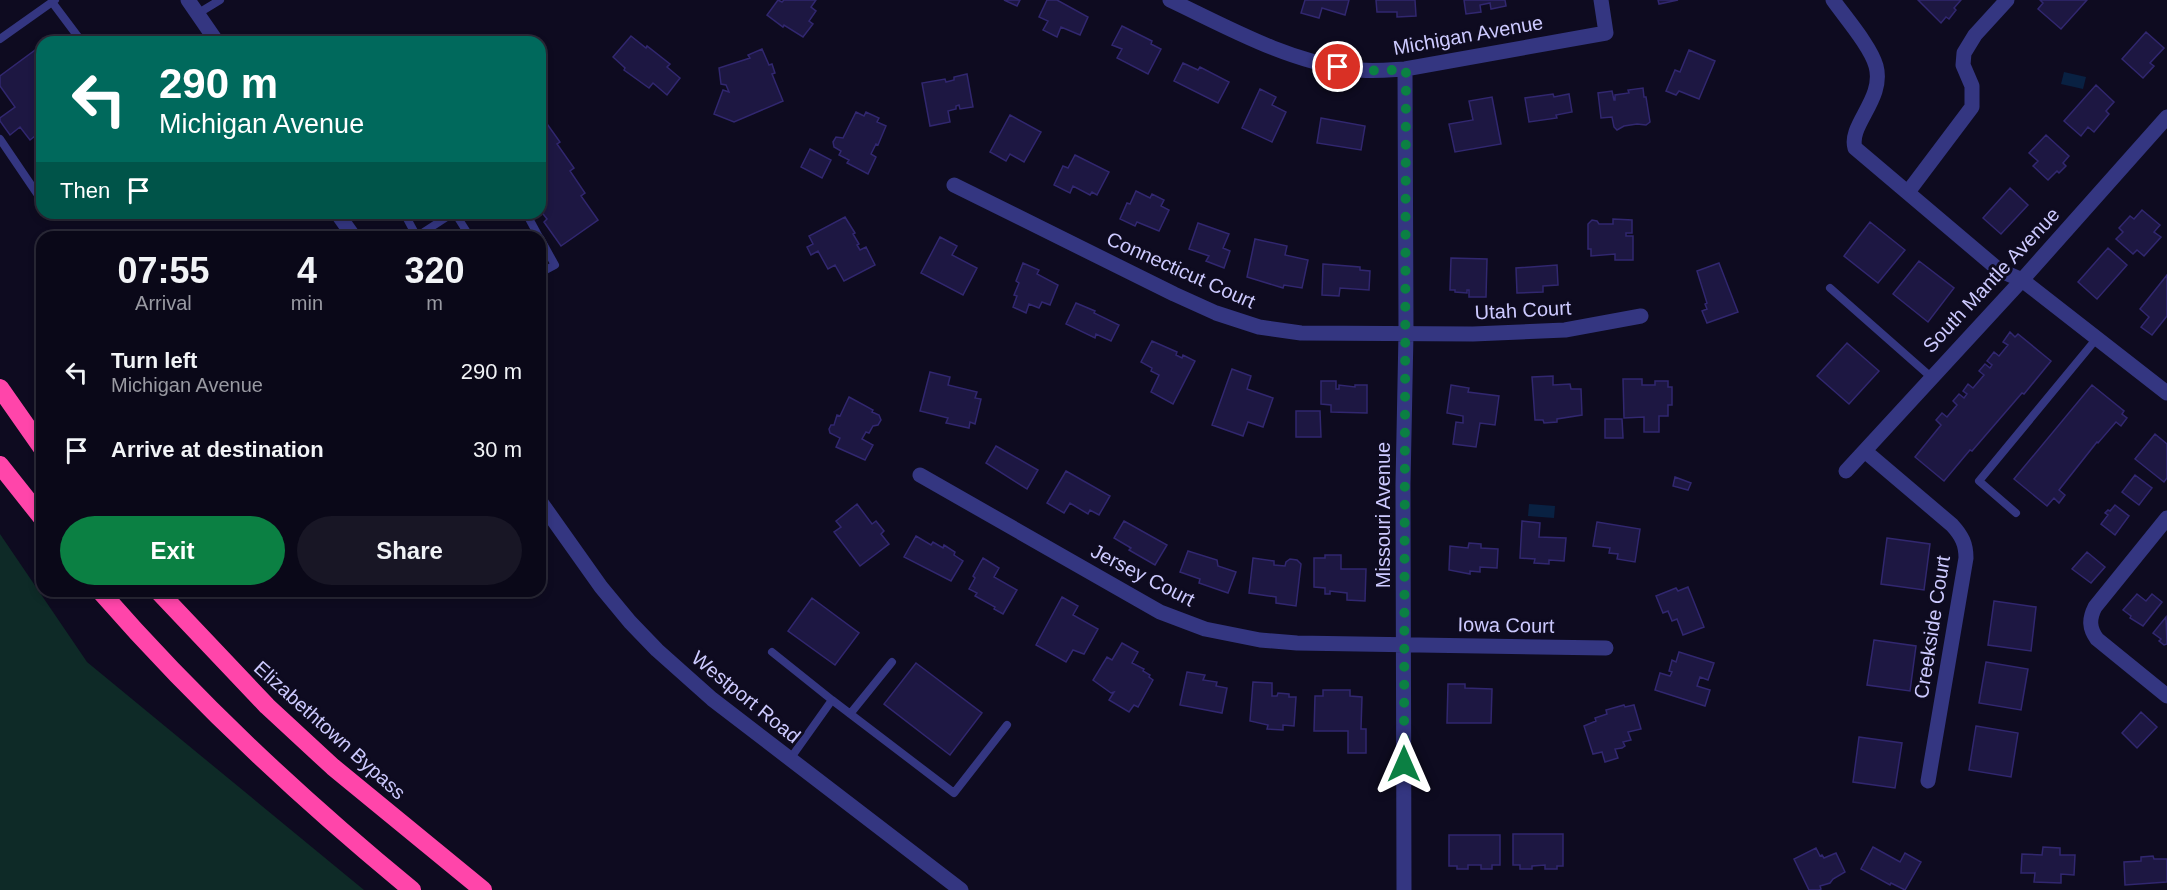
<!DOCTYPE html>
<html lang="en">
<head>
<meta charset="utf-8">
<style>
  body { margin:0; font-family:Arial,sans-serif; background:#181625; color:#f1f3f6; height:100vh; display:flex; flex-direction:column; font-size:22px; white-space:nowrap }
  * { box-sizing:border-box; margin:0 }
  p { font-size:20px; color:#999aa2 }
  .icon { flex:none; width:33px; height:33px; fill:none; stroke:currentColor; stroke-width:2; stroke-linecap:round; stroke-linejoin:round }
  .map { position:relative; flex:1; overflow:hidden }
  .sheet { position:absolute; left:36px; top:231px; width:510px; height:366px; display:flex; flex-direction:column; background:#0a0818; border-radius:18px; box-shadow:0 3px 9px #0003,0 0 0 2px #2a2937 }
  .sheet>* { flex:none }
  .guide { position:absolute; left:36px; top:36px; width:510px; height:183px; border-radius:18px; box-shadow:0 3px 9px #0003,0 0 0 2px #2a2937; background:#00695c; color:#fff; overflow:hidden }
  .pin { position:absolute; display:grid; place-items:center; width:51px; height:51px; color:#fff; margin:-26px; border:3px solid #fff; border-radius:50%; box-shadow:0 2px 6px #0007 }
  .me { position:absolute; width:66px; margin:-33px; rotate:0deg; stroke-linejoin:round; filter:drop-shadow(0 0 4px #0008) }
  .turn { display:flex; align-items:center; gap:21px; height:126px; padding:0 24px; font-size:27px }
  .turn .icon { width:78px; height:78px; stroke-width:2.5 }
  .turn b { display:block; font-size:42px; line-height:51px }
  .then { display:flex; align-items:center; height:57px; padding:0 24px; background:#0003; gap:12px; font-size:22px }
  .eta { display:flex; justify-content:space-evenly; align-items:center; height:102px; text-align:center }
  .eta b { font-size:36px; font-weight:800; line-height:42px }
  .primary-button { display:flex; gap:12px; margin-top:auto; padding:12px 24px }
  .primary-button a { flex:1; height:69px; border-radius:36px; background:#0b8043; color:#fff; font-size:24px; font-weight:800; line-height:69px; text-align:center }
  .primary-button a+a { background:#181625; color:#f1f3f6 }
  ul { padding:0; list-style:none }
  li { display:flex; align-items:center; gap:18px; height:78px; padding:0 24px }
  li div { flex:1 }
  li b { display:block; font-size:22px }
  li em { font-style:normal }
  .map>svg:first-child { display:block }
  .green { fill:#0e2a27 }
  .water { fill:#092142 }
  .building { fill:#1d1742; stroke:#31276f; stroke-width:1.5 }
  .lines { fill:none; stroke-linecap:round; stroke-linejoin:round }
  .lane { stroke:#343681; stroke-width:8 }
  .street { stroke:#343681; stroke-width:15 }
  .highway { stroke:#ff45aa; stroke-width:18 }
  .route { stroke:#0b8043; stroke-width:10; stroke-dasharray:0 18 }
  .labels { text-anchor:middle; stroke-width:6; stroke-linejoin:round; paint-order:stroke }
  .street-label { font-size:20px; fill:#cdcaff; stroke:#0e0b20 }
</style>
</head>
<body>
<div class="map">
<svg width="2167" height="890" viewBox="0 0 2167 890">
  <rect width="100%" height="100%" fill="#0e0b20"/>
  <!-- green -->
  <path class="green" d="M0,534L87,662L364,890H0Z"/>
  <!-- water -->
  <path class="water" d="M2064,72L2086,77L2083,89L2061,84Z
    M1529,504L1555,506L1554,518L1528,516Z"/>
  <!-- building -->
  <path class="building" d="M778,0L782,2L784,0H816L811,7L816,11L809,21L813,24L803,37L784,25L783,27L767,15Z
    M1004,0H1020L1017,6Z
    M1047,0H1057L1088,17L1080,35L1061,27L1057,37L1043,30L1048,21L1039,17Z
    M1305,0H1349L1345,15L1322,8L1319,18L1301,13Z
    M1376,0H1415L1416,16L1397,17V12H1377Z
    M1464,0H1505L1506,6L1491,9L1490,3L1480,5L1481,12L1466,14Z
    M1658,0H1678L1659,4Z
    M1918,0H1961L1954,8L1956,10L1949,19L1946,17L1941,23Z
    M2040,0H2087L2061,29L2038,9L2043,3Z
    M1122,26L1152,41L1151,44L1161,49L1148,74L1117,58L1122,49L1112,45Z
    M2146,32L2164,48L2150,63L2154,66L2143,78L2122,59Z
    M631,36L646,48L647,46L670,64L667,67L680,78L667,95L653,83L649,88L624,70L625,68L613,57Z
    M42,45V145L35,136L30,140L20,127L10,135L0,121V118L15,107L0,86V76Z
    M762,49L769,65L772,64L775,73L772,74L783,101L734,122L714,114L723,90L729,92L726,85L721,84L719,68L750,58L748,55Z
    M1689,50L1715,61L1699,99L1679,91L1676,95L1666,91L1675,70L1680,72Z
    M1183,63L1198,70L1200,67L1229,82L1218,103L1174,81Z
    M967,74L973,107L960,109L959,105L956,106V109L948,111L950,122L930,126L922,83L945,79L946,82L954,80V77Z
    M2096,85L2114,102L2106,111L2109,114L2094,132L2088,127L2081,136L2064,121Z
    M1643,88L1644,97H1646L1650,122L1646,125L1637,124L1624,126L1617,130L1614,127L1612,117L1601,118L1598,93L1612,91L1614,100H1615V95L1629,93L1628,90Z
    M1260,89L1276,97L1272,105L1286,112L1272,142L1242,128Z
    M1553,94L1554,97L1569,94L1572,112L1556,115L1557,118L1529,122L1525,98Z
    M1492,97L1501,144L1455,152L1449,124L1473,120L1469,101Z
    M856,112L864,116L866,112L879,118L877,122L886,126L878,145L876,144L871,154L876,157L868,174L847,163L849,160L839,155L841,151L834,147L833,142L836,137L843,138Z
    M540,114L560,142L557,144L574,168L570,171L585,193L581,196L598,220L561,246L544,222L547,219L540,210Z
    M1010,115L1041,132L1024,162L1010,154L1006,161L990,152Z
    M1321,118L1365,126L1361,150L1317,143Z
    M2046,135L2069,156L2063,163L2066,166L2059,173L2057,171L2048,180L2033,166L2038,161L2029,153Z
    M810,149L831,160L822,178L801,167Z
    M1075,155L1109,172L1097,195L1092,192L1090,195L1073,186L1070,193L1054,185L1063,166L1068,168Z
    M2010,188L2028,205L2001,234L1983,218Z
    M1136,191L1150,198L1152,194L1164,200L1161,206L1169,210L1159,231L1137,222L1135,226L1120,219L1127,203L1130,204Z
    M2142,210L2160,225L2154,232L2161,237L2144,256L2137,250L2133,254L2116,239L2123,232L2119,228L2130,216L2134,219Z
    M845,217L855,233L853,234L859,244L857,245L860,250L866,247L875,265L844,281L835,265L828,269L818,251L811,255L807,247L813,244L809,236Z
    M1613,219L1632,220V233H1626V236H1633V260H1615V254L1591,256V249H1588V224L1592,220L1597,221L1599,224H1613Z
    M1870,222L1905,250L1878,283L1844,256Z
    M1198,223L1229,234L1223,248L1230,251L1224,268L1206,261L1209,256L1189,249Z
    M940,237L957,246L952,255L977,268L963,295L921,273Z
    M1255,239L1287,246L1285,255L1308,260L1302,288L1284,285L1283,288L1247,277Z
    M2108,248L2127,265L2097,299L2078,282Z
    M1451,258L1487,259L1486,297H1469V290H1467V293L1455,292V290H1450Z
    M1919,261L1954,288L1928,322L1893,294Z
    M1023,263L1039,270L1037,274L1058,285L1050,305L1042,302L1039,308L1029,304L1026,313L1013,307L1017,296L1014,295L1019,283L1016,281Z
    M1719,263L1738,312L1707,323L1702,311L1707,309L1705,304L1707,303L1697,271Z
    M1323,264L1360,267V270L1370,271L1369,290L1340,288L1339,296L1322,295Z
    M1557,265L1558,285L1543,286V292L1517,293L1516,268Z
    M2167,275V316L2152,335L2141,327L2149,317L2140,309Z
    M1076,303L1095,311L1094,313L1119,325L1111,341L1096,334L1095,338L1066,324Z
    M2010,332L2015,337L2018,334L2051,361L2024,394L2022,393L1972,451L1970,450L1944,481L1915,457L1941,425L1936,420L1942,413L1947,417L1957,405L1953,401L1959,394L1964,398L1967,394L1963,391L1968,384L1973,388L1984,375L1979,371L1985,364L1990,368L1992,365L1987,361L1994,352L1999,356L2008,345L2003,342Z
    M1152,341L1177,352L1176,355L1182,358L1183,355L1195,361L1173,404L1151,392L1159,375L1151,371L1152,368L1141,362Z
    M1847,343L1879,371L1849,404L1817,376Z
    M1232,369L1251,376L1247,389L1273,398L1263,427L1248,422L1243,436L1212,425Z
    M930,372L950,377L948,385L977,392L975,398L981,399L975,424L970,422L969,428L946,423L948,418L920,411Z
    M1553,376V385L1570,384L1571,389H1581L1582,415L1557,419V422L1544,423L1543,420H1535L1532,377Z
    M1623,379H1642V385H1655V381H1668V387H1672V405H1668V416H1659V432H1644V417L1624,418Z
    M1321,381H1336V389H1339V385L1355,387V385H1367V413L1331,412V405L1321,404Z
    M1451,385L1469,388L1468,392L1499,396L1495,425L1480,423L1476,447L1453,444L1456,422L1463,423V416L1447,413Z
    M2092,385L2124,411L2122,414L2127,418L2121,426L2116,422L2098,443L2097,442L2059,490L2065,495L2059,503L2054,498L2047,506L2014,479Z
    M849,397L873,410L872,412L879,415L881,420L878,425L873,426L869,433L866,432L862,439L873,445L865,460L836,447L840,438L830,433L829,429L831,425H834L837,415L840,416Z
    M1296,411H1320L1321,437H1296Z
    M1605,419H1622L1623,438H1605Z
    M2155,434L2167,444V478L2164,482L2135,459Z
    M996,446L1038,470L1027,489L986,463Z
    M1066,471L1110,496L1099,515L1090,510L1088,514L1070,503L1064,513L1047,503Z
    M2135,475L2152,488L2139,505L2122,492Z
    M1675,477L1691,483L1688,490L1673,486Z
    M857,504L872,524L876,521L884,531L881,534L889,544L860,566L834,532L841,527L836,521Z
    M2115,505L2129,516L2115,535L2101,524L2108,515L2105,513L2108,510L2110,511Z
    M1124,521L1167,545L1155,565L1129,550L1131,548L1114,538Z
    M1522,521L1540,523L1539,537L1566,538L1564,561L1549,560V564L1534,563L1535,559L1520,558Z
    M1597,522L1640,529L1635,562L1617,559L1618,554L1609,553L1610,548L1593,546Z
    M916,536L931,545L933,542L943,548L944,545L955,552L954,555L963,561L951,581L904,557Z
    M1887,538L1930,544L1924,590L1881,584Z
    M1469,543L1481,544V548L1498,549L1497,568L1480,567V572L1470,571V574L1449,570L1450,546L1468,548Z
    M1188,551L1217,560L1218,566L1236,572L1228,593L1199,583L1200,579L1180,572Z
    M2087,552L2105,567L2091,583L2072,569Z
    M1325,555H1341V569H1366L1365,601L1347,600V593L1330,591V594H1325V588L1314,587V558H1325Z
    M983,558L999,568L994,577L1017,590L1003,614L994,609L995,607L975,596L977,593L969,589L975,578L973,576Z
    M1253,558L1274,561V565L1285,566L1286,562L1290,559L1297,560L1301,564L1296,606L1276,603V597L1249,593Z
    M1688,587L1704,627L1683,635L1677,619L1672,621L1668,611L1663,613L1656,596L1676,588L1678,591Z
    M2137,594L2146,601L2152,594L2162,602L2143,626L2130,618L2131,616L2123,610Z
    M1062,597L1078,606L1073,615L1098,629L1084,654L1073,650L1066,662L1036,645Z
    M812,598L859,633L835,665L788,631Z
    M1994,601L2036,607L2031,651L1988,645Z
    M2166,617L2167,644L2164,645L2159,641L2161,639L2153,633Z
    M1874,640L1916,646L1910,691L1867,685Z
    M1122,643L1138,652L1132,663L1144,669L1143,671L1150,675L1149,677L1153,680L1138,707L1134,705L1129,712L1109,700L1114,692L1111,693L1093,680L1107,657L1112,660Z
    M1679,652L1714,663L1708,680L1700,677L1697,686L1710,690L1705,706L1655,690L1660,673L1670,676L1672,672L1669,671L1672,660L1676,662Z
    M1986,662L2028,669L2021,710L1979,703Z
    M916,663L982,713L950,755L884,704Z
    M1187,672L1205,675L1203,680L1217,682L1216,686L1227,688L1222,713L1180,705Z
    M1253,682L1272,683V696H1277L1278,693L1289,694V697H1296L1294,726L1283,725V730L1267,729L1268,725L1250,721Z
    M1448,684H1465V688L1492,689L1491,723H1447Z
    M1323,690H1350V696L1362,697L1361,729H1366V753H1348V731H1314L1315,696H1323Z
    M1624,705L1625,707L1634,705L1641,729L1628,732L1631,740L1623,742L1625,746L1622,748L1615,749L1618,758L1605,762L1602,752L1593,754L1584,726L1596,721L1595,718L1607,714L1606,710Z
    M2141,712L2157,727L2137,748L2122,733Z
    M1976,726L2018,733L2011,777L1969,770Z
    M1859,737L1902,743L1895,788L1853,782Z
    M1513,834H1563V866H1557V869H1545V865L1532,866V869H1520V865H1513Z
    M1449,835H1500V865H1492V869H1481V865H1468V869H1457V866H1449Z
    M1873,847L1900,862L1905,853L1921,862L1905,890L1891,883L1890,885L1861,869Z
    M2043,847L2060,848V855H2075L2074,875L2061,874V883L2034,882L2035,873H2021L2022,854L2042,855Z
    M1816,848L1820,856L1822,855L1824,858L1836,853L1845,872L1833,879L1830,883L1820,886L1821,889L1819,890H1809L1794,859Z
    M2153,856L2154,859H2167V882L2125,885L2124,862L2141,861V857Z"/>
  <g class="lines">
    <!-- lane -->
    <path class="lane" d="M52,2L82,42
      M197,14L220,0
      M0,39L55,0
      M0,139L42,201
      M404,213L417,237
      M455,213L470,237
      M526,213L539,237
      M416,237L453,213
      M540,238L555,265L540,273
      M1830,288L1931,377
      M2016,513L1979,481L2097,338
      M772,652L832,700
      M850,714L892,662
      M790,759L832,700L954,793L1007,725"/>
    <!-- street -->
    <path class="street" d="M188,0L217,42
      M1170,0C1227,27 1287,61 1350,69C1369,72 1387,70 1405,69L1606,33L1601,0
      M1833,0C1845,17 1871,47 1876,66C1885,99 1848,125 1855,148L1999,270L2022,280L2167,393
      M954,185L1174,294L1216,313L1259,327L1301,333L1473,334L1565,330L1641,316
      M1908,192L1972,107V86L1963,65L1964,53L1975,35L2007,0
      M337,213L354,237
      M1866,452L1952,525C1962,536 1966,544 1966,558L1928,781
      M1846,471L2022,280L2167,117
      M920,475L1160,612L1205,629L1260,640L1297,643L1606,648
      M540,501L601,587L630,622L657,650L712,699L961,890
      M2167,518L2095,607C2089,619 2089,628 2097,639L2167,696
      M1404,890L1403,484L1406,333L1405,69"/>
    <!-- highway -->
    <path class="highway" d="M0,388L42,448
      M0,465L42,518
      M100,591C195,700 300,798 412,890
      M158,591L267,706L333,767L483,890"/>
  </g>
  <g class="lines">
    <!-- route -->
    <path class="route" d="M1338,67L1380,71L1406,69L1404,764"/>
  </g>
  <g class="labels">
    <!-- street labels -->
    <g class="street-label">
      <text transform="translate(1468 35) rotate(-10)" y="7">Michigan Avenue</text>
      <text transform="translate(1181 270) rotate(24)" y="7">Connecticut Court</text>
      <text transform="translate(1991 280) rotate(-47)" y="7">South Mantle Avenue</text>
      <text transform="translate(1523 310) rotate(-3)" y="7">Utah Court</text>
      <text transform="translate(1383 515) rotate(-90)" y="7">Missouri Avenue</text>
      <text transform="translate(1143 575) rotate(27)" y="7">Jersey Court</text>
      <text transform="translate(1506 625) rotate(1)" y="7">Iowa Court</text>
      <text transform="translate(1932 627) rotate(-81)" y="7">Creekside Court</text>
      <text transform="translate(746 697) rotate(39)" y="7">Westport Road</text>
      <text transform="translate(330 730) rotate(42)" y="7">Elizabethtown Bypass</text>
    </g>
  </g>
</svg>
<div class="pin" style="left:1338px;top:67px;background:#d93025"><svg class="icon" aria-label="arrive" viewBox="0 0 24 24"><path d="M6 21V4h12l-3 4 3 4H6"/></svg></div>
<svg class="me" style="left:1404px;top:764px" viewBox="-20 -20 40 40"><path d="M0-17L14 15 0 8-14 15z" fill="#0b8043" stroke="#fff" stroke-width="4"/></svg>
<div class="guide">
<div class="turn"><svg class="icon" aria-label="left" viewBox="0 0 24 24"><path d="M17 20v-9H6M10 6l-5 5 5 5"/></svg><div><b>290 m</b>Michigan Avenue</div></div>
<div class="then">Then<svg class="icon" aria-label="arrive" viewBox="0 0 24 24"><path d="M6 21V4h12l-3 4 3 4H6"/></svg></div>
</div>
<section class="sheet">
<div class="eta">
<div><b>07:55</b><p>Arrival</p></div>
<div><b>4</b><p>min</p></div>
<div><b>320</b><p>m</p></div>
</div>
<ul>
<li><svg class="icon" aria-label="left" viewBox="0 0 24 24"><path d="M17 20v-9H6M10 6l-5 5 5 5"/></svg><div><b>Turn left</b><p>Michigan Avenue</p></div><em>290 m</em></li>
<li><svg class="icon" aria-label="arrive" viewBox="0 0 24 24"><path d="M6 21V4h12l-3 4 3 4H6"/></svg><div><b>Arrive at destination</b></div><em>30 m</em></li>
</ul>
<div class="primary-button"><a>Exit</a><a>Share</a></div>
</section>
</div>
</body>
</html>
